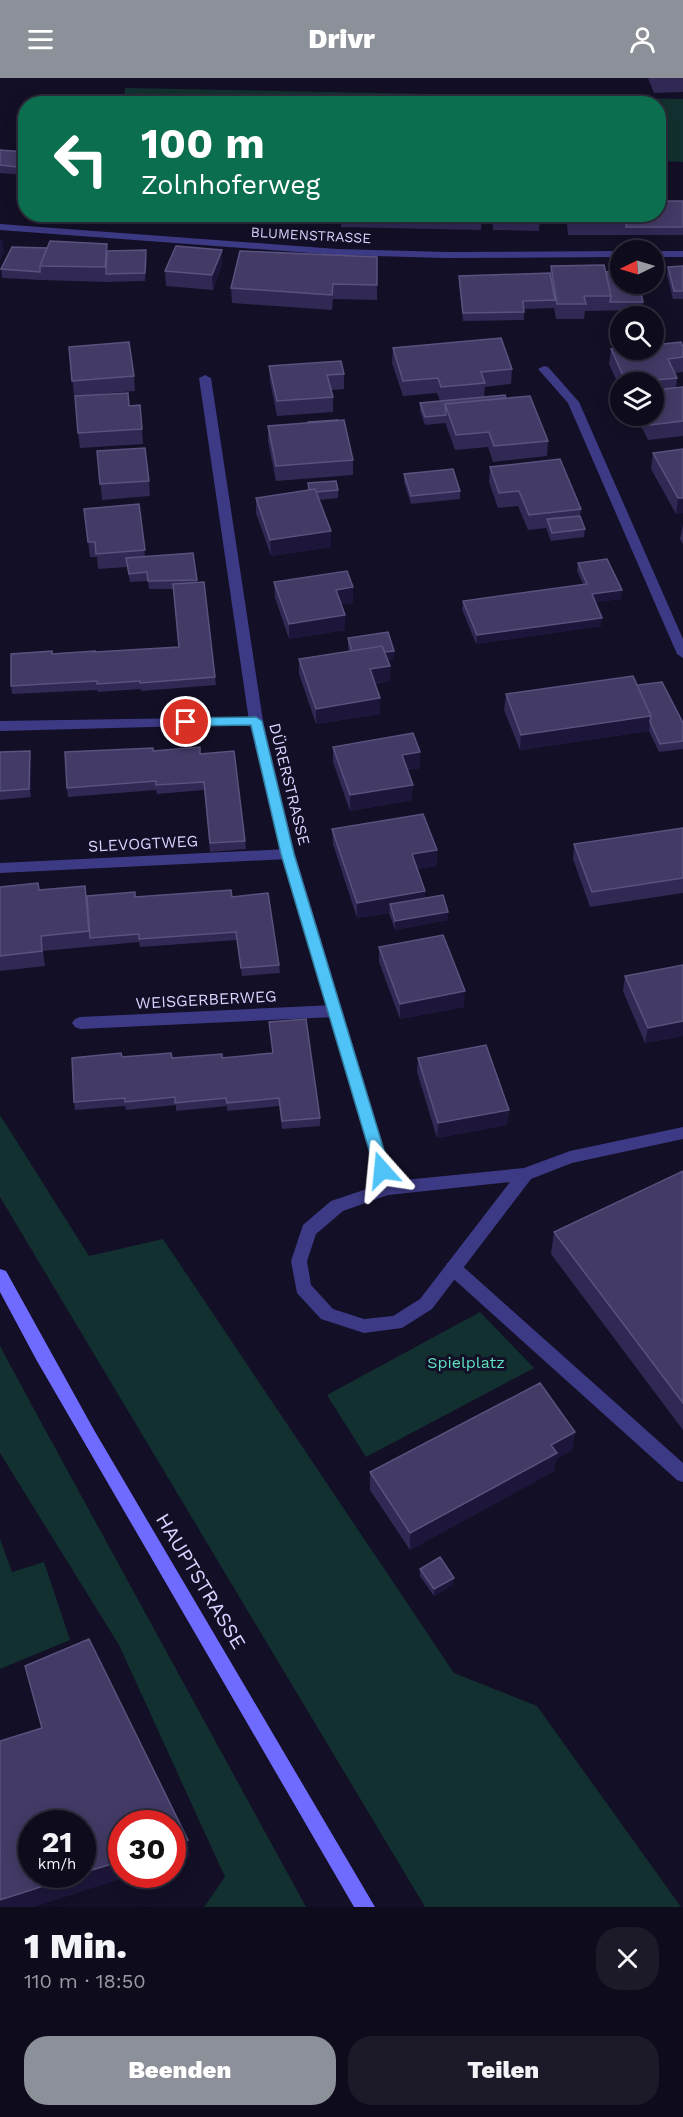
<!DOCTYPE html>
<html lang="de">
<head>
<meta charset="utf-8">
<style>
  body { margin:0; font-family:"Work Sans",sans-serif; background:#1c1929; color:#f1f3f6; height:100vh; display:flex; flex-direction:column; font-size:22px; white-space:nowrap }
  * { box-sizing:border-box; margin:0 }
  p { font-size:20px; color:#9b9ba3 }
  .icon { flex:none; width:33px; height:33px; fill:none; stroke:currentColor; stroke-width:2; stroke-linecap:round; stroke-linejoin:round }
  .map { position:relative; height:1829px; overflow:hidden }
  .panel { display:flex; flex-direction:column; background:#0e0b1c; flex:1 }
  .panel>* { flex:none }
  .hud { position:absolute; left:18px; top:18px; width:648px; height:126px; border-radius:24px; box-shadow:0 3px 15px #0003,0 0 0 2px #2e2b3b; background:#0b6e4f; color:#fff; overflow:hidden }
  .needle { width:39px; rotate:265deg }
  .fabs { position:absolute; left:610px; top:162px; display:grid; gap:12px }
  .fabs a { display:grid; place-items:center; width:54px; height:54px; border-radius:50%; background:#0e0b1c; box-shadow:0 3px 15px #0003,0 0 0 2px #2e2b3b; font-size:30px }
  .speed { position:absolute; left:18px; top:1732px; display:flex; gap:12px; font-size:30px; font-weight:700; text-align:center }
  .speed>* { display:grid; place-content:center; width:78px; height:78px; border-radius:50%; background:#0e0b1c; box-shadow:0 3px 15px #0003,0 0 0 2px #2e2b3b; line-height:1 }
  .speed small { font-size:15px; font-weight:400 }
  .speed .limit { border:9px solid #d22; background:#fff; color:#111 }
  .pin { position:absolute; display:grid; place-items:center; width:51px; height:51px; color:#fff; margin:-26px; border:3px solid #fff; border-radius:50%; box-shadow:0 2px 6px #0007 }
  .me { position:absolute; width:66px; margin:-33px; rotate:342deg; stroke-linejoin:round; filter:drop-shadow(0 0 4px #0008) }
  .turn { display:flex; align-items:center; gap:21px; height:126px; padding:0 24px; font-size:27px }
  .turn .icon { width:78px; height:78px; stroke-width:2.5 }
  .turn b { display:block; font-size:42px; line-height:51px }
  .round { display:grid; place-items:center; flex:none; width:63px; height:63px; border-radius:24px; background:#1c1929 }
  .overview { display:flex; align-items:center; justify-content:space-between; height:102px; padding:0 24px }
  h1 { font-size:36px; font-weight:800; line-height:45px }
  .action { display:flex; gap:12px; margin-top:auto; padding:12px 24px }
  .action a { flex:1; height:69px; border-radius:24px; background:#8c9099; color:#fff; font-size:24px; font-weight:800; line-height:69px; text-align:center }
  .action a+a { background:#1c1929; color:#f1f3f6 }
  header { display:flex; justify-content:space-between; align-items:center; height:78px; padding:0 24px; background:#8c9099; color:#fff; font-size:27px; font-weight:800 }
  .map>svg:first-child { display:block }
  .green { fill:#12302f }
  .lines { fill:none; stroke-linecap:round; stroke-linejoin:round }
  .lane { fill:#3d3a85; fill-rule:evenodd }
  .street { fill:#3d3a85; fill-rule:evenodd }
  .secondary { fill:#6f6bff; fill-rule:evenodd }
  .wall { fill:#312854 }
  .shaded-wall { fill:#1d163a }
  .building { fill:#433a66; stroke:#5a527e; stroke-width:1.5 }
  .route { fill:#4fc3f7; stroke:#337fa1; stroke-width:1.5 }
  .labels { text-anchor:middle; stroke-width:6; stroke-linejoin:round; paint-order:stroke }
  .far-street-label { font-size:14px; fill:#d9d4ff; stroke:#130f26 }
  .street-label { font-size:16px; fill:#d9d4ff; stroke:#130f26 }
  .park-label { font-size:16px; fill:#5fe0c0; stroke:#130f26 }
  .near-street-label { font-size:20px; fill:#d9d4ff; stroke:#130f26 }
</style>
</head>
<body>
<header><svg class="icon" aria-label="menu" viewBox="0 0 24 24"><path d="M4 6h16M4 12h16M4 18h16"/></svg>Drivr<svg class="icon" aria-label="person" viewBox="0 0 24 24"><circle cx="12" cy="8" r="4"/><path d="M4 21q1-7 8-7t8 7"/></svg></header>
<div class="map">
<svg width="683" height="1829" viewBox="0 0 683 1829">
  <rect width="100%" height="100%" fill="#130f26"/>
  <!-- green -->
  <path class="green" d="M125,10L683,21V84L659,83L658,26L123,25Z
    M0,1037L89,1178L163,1161L454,1595L537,1628L681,1829H425L0,1119Z
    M480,1234L534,1290L366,1379L327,1317Z
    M0,1268L36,1335L306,1829H204L225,1799L119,1567L0,1375Z
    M0,1461L12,1494L44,1484L70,1562L0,1591Z"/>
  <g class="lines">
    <!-- lane -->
    <path class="lane" d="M256,639L261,640L263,643L261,646L0,653V643Z
      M288,771L295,776L288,781L0,795V785Z
      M334,927L339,929L342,933L339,937L334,939L80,951L75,949L72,945L75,941L80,939Z
      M453,1183L459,1185L683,1385V1404L677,1402L447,1195L445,1190L447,1185Z"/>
    <!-- street -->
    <path class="street" d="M0,146L337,171L447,174L621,173V179L447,180L337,177L0,152Z
      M654,173H683V179H654Z
      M544,288L548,289L579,324L683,561V580L677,576L568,325L538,291Z
      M205,297L211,300L263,643L295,776L394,1103L524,1090L570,1073L683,1049V1061L572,1085L531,1101L432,1231L402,1250L364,1255L321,1241L297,1215L291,1183L303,1147L331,1123L379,1107L281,776L249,643L199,300ZM510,1104L420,1221L393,1238L364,1241L333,1231L311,1207L307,1183L316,1156L343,1133L388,1117Z"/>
    <!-- secondary -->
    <path class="secondary" d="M0,1191L6,1193L94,1352L375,1829H354L37,1283L0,1214Z"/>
  </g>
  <!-- wall -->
  <path class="wall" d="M648,0H683V14L654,15Z
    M0,72L26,74V97L0,95Z
    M683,123V157H568L566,136H658Z
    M37,136H80L79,139Z
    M106,136H224L223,143L106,139Z
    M262,136H305L304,146L262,145Z
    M341,136H482L481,152L341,149Z
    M492,136H540L539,153L493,152Z
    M107,166V173L147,180L145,203L106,204L41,202L2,200L1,191L47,170Z
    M222,172V186L213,212L166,208L165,193Z
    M377,179V222L333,221L332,232L232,225L231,210Z
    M551,188L606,194L643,224L642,232L585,233L584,241H556L554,230L524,231V242L463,243L459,206V198L550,195Z
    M683,188V221H673L667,197L668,189Z
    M69,269L134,298L135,313L74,318Z
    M683,269V294L675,295L677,300L676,309H683V358L648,362L636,338H654V304H621V312L609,286L611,271Z
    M393,270L512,291L511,306L485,309L484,319L506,320L548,363L547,378L493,384L488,369L455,372L445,344V345L425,347L420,333V325L440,323L437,315L403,318L392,285Z
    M269,288L344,296V311L331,312L333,319V334L277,338L270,303Z
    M129,328L142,351L143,366L80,370L78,355Z
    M268,348L353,382V397L276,403L268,363Z
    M683,371V435L676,436L651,391L653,375Z
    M97,373L149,403L150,418L102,422Z
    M490,389L581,431L580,438L585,451L584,459L551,463L546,450L528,452L518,428L498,430L489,404Z
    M404,396L460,413V421L411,426L404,404Z
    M308,405L338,412V420L319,422L331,469L271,478L256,435V420L308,412Z
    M139,426L145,479L193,475L197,504L215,599L216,607L141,613V611L98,614L97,612L12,616L11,608L53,576L95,574L179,569L173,511H149L148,503L130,504L127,489L98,491L97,479H90L84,431Z
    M683,446V466L680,461Z
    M578,485L621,521L595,524L601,548L476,566L462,531L463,523L583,506L577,493Z
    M274,504L353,509V525L341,526L345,537V552L289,561L275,520Z
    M348,560L394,581L388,582L390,603L375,606L380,636L316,646L299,596V581L349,573L348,569Z
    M637,607L683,645V671L659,674L649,653L520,672L504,632L506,616Z
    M333,669L420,690L407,692L412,722L350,733L333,684Z
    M30,673L31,682V719L0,722V674Z
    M153,673L200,676L245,763L246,771L210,774L204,712L157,716L156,712L68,719L67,710Z
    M683,750V815L590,829L573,781L574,766Z
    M332,751L437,772L436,788L417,791L425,813V820L448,834V842L395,852L389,835L357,840L333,766Z
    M0,809L39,812L88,826L135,819H232L279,887L280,895L242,898L237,862L140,869L139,864L43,873L45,888L0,893Z
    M379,869L464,929L400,941L379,884Z
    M683,887V958L645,965L623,913L625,898Z
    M269,944L320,1040V1048L282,1051L279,1028L227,1033V1028L176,1033V1027L126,1032L125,1028L75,1032L74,1024L122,979L222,980L273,975Z
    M418,980L509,1032L507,1047L437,1060L417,994Z
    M683,1093V1352L551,1176L554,1154Z
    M575,1354L572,1372L556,1381L554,1393L410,1472L370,1412V1394Z
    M420,1491L453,1506L434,1518L420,1498Z"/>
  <!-- shaded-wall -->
  <path class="shaded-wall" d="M2,160L4,174L0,182V163Z
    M146,172L147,180L145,203V195Z
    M222,172V186L213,212L212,197Z
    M678,420H683V435L676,436Z
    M331,453V469L271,478L270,462Z
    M353,509V525L336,527V512Z
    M622,512L621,521L591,525L592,516Z
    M345,537V552L289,561V546Z
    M602,540L601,548L476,566L477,557Z
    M394,573V581L354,588V579Z
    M390,588V603L370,606V591Z
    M380,620V636L316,646V631Z
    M651,638L649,653L520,672L521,657Z
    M30,673L31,682V719L29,711Z
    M420,674V690L402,693V677Z
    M413,707L412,722L350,733V717Z
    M437,772L436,788L411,792L412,776Z
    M425,813V829L390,826L389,835L357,840V825Z
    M448,834V842L395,852V843Z
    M465,913L464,929L400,941V926Z
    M683,943V958L645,965L648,950Z
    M509,1032L507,1047L437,1060L438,1045Z
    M575,1354L572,1372L556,1381L554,1393L410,1472V1455L551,1367Z
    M454,1500L453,1506L434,1518V1511Z
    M188,1762L190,1779L172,1784V1767Z
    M122,1783V1797H133L34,1829H0V1822L78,1797H82V1795Z"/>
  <!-- building -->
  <path class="building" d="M0,72L26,74V90L0,87Z
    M658,123H683V149H626V136H658Z
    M262,136H304L303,138Z
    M434,136H482V138Z
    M494,136H540V138L494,137Z
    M569,136H626V142H569Z
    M50,163L107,166L105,189L40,188Z
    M176,168L222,172L212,197L165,193Z
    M12,169L47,170L40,188V194L1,191Z
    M146,172L145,195L106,196L107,173Z
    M240,173L377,179V207L333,206L332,217L231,210Z
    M604,187L611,218H584L586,226H557L551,188Z
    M683,188V213H674L668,189Z
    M621,193V206H639L643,224H610L611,218L606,194Z
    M550,195L555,222L523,223L524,234L463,235L459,198Z
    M501,260L512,291L481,294L485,305L441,309L438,300L403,303L393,270Z
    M129,264L134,298L72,303L69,269Z
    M681,264L683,269V279L668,281L677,300L629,304H626L611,271L621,270V272H654V267Z
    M341,283L344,296L327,297L333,319L277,323L269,288Z
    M683,309V343L650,347L645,338H654V312Z
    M128,315L129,328L140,327L142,351L78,355L75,318Z
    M505,317L506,320L445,326L446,337L425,339L420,325Z
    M530,318L548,363L494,368L489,354L456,357L445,326Z
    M338,342L308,345V344Z
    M344,342L353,382L276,388L268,348Z
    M145,370L149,403L100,406L97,373Z
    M683,371V420H678L653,375Z
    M560,381L581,431L529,437L519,413L499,415L490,389Z
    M453,391L460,413L411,418L404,396Z
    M336,403L338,412L316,414L315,411L309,412L308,405Z
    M315,411L331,453L270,462L256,420Z
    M139,426L145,472L96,476L95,464H88L84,431Z
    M580,438L585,451L552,455L547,441Z
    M193,475L197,502L148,503L147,494L129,496L126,480Z
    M607,481L622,512L592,516L602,540L477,557L463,523L587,506L578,485Z
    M347,493L353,509L336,512L345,537L289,546L274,504Z
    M204,504L215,599L140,605V603L97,606V603L11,608V576L52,573V576L95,573V574L179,569L173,506Z
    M388,554L394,573L385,574L382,568L352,573L348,560Z
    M382,568L390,588L370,591L380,620L316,631L299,581Z
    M633,598L651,638L521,657L506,616Z
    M662,604L683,645V663L660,666L650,644L651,638L637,607Z
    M413,655L420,674L402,677L413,707L350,717L333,669Z
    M200,669V676L234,673L245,763L210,765L204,704L156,707V703L67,710L65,674L153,670V673Z
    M30,673L29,711L0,713V674Z
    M423,736L437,772L412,776L425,813L357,825L332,751Z
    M683,750V800L592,814L574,766Z
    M38,805L39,812L85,808L89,853L41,858L42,873L0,878V809Z
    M231,812L232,819L268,815L279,887L241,890L236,854L139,861V856L90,860L87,818L135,814V819Z
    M443,817L448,834L395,843L390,826Z
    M443,857L465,913L400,926L379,869Z
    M683,887V943L648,950L625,898Z
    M306,941L320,1040L282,1043L279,1020L227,1025L226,1020L175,1025V1019L125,1024V1020L74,1024L72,980L121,975L122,979L171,975L172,980L222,976V980L273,975L269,944Z
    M486,967L509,1032L438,1045L418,980Z
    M683,1093V1325L554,1154Z
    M540,1305L575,1354L551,1367L557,1375L410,1455L370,1394Z
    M440,1479L454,1500L434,1511L420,1491Z
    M89,1561L188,1762L172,1767V1746H122V1783L82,1795V1746H32V1797H78L0,1822V1663L42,1650L25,1588Z"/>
  <!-- route -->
  <path class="route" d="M256,639L262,643L294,776L390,1092L388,1096H377L375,1092L281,776L251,647L186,648L180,644L186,640Z"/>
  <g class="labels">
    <!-- far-street labels -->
    <g class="far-street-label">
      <text transform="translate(311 157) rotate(3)" y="5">BLUMENSTRASSE</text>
    </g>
    <!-- street labels -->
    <g class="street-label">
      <text transform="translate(290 706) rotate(76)" y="6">DÜRERSTRASSE</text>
      <text transform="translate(143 765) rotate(-3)" y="6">SLEVOGTWEG</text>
      <text transform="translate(206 921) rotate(-3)" y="6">WEISGERBERWEG</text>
    </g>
    <!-- park labels -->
    <g class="park-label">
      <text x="466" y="1290">Spielplatz</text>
    </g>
    <!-- near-street labels -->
    <g class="near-street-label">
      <text transform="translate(201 1503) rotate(59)" y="7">HAUPTSTRASSE</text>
    </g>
  </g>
</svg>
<div class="fabs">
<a><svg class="needle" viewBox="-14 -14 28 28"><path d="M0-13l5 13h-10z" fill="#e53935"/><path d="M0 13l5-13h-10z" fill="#9b9ba3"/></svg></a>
<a><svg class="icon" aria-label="search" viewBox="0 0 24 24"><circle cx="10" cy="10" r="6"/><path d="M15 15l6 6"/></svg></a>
<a><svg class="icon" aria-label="layers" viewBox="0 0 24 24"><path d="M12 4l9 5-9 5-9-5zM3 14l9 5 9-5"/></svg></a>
</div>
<div class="speed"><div>21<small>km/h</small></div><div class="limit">30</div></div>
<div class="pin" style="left:186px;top:644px;background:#d93025"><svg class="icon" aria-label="arrive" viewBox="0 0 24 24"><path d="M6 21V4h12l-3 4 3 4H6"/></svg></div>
<svg class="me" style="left:382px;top:1092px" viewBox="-20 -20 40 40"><path d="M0-17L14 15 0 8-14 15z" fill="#4fc3f7" stroke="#fff" stroke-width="4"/></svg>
<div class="hud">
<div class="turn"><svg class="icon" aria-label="left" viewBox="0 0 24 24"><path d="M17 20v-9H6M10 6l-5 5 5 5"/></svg><div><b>100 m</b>Zolnhoferweg</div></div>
</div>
</div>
<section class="panel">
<div class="overview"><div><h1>1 Min.</h1><p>110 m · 18:50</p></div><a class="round"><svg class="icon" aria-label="close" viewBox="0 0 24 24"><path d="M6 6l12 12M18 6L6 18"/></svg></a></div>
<div class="action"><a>Beenden</a><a>Teilen</a></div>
</section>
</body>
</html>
